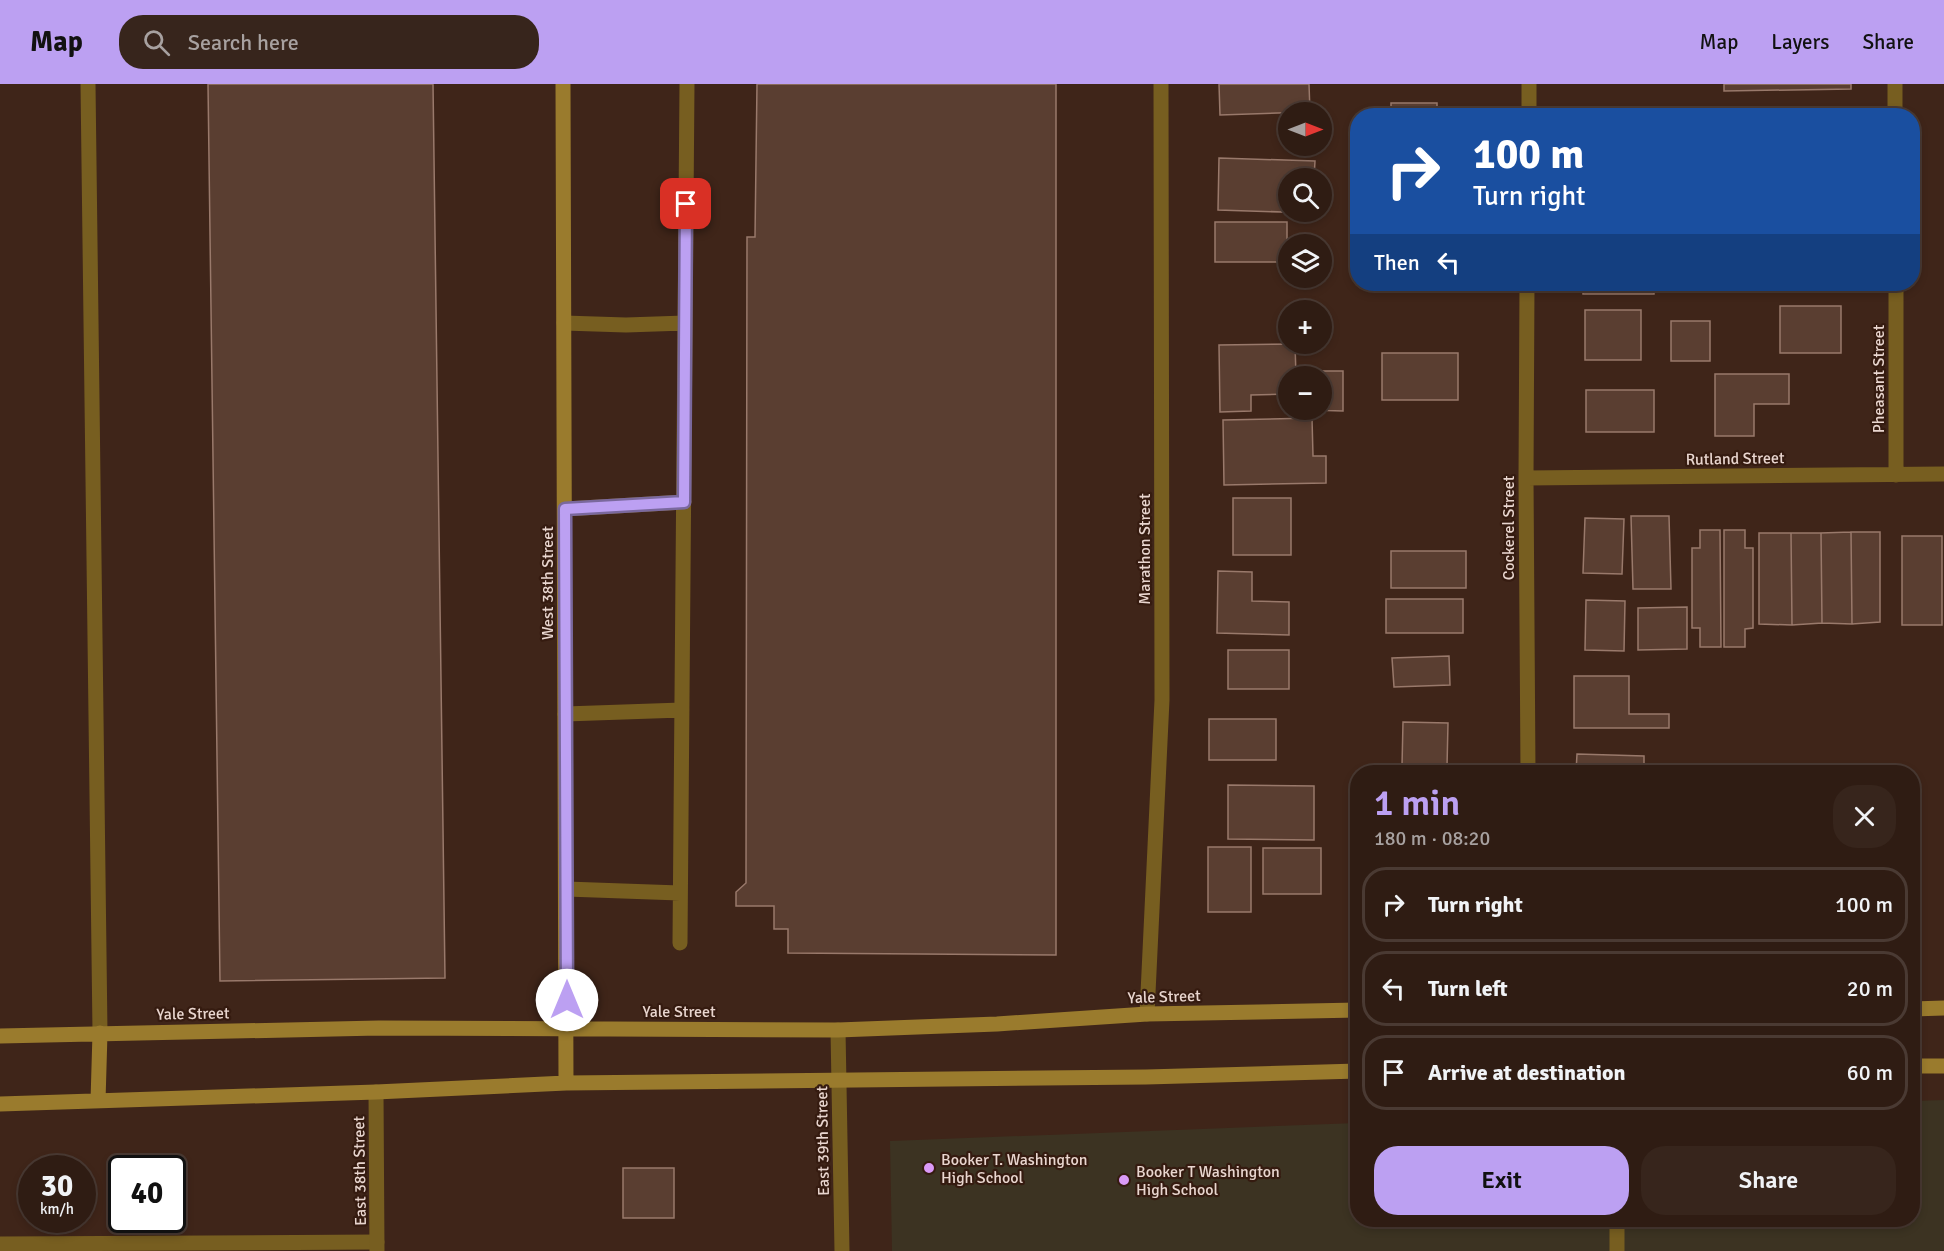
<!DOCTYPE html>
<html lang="en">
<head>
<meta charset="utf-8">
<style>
  body { margin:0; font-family:Signika,sans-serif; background:#37251c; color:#f1f3f6; height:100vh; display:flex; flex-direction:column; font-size:22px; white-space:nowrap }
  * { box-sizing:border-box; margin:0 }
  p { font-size:20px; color:#a7a1a0 }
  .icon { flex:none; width:33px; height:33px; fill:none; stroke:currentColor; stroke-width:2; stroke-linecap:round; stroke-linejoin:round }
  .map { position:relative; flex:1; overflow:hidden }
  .panel { position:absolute; left:1350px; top:681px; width:570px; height:462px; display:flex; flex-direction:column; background:#2f1c13; border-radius:24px; box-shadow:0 3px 9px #0003,0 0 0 2px #4a3a33 }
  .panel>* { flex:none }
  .top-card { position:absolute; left:1350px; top:24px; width:570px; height:183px; border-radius:24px; box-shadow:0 3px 9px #0003,0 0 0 2px #4a3a33; background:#1a4fa0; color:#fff; overflow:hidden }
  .needle { width:39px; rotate:90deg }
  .tools { position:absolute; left:1278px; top:18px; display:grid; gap:12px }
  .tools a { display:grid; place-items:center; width:54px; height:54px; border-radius:50%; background:#2f1c13; box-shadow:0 3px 9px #0003,0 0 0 2px #4a3a33; font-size:30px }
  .speed { position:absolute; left:18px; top:1071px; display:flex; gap:12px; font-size:30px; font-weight:700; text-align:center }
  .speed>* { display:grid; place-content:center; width:78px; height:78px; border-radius:50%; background:#2f1c13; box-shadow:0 3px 9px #0003,0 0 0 2px #4a3a33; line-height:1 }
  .speed small { font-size:15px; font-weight:400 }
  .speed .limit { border:3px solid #111; border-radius:9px; background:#fff; color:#111 }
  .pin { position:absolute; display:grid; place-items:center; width:51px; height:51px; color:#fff; margin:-26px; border-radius:12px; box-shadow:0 3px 9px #0006 }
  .me { position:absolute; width:66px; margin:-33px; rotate:0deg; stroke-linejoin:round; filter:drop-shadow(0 0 4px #0008) }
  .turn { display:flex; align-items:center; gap:21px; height:126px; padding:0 24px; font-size:27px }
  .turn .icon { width:78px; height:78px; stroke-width:2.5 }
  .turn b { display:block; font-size:42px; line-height:51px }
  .then { display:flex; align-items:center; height:57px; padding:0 24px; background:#0003; gap:12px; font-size:22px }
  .round { display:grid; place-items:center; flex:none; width:63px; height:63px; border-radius:24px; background:#37251c }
  .summary { display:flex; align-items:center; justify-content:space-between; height:102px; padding:0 24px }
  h1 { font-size:36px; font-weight:600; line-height:45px; color:#bca0f2 }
  .cta { display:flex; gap:12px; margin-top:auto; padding:12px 24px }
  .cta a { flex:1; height:69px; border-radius:24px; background:#bca0f2; color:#111; font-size:24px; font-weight:600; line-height:69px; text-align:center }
  .cta a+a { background:#37251c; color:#f1f3f6 }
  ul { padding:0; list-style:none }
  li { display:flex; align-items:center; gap:18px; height:75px; margin:0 12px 9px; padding:0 12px; border:3px solid #4a3a33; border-radius:24px }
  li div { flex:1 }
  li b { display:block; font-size:22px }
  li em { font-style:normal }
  header { display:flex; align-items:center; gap:36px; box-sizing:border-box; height:84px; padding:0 30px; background:#bca0f2; color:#111 }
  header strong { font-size:28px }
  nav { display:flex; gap:33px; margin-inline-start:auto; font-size:21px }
  .search { width:420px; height:54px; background:#37251c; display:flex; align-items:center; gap:15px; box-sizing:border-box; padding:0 21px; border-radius:24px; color:#a7a1a0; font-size:22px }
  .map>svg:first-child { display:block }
  .education { fill:#3c3322 }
  .building { fill:#5a3e31; stroke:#99796b; stroke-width:1.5 }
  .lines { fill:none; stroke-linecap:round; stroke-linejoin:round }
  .lane { stroke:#775e20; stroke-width:15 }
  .street { stroke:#775e20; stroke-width:15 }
  .secondary { stroke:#9a7b2d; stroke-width:15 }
  .route-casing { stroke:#7a689d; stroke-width:15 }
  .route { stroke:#bca0f2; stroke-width:10 }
  .poi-dot { fill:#da9af7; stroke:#351b10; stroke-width:2 }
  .labels { text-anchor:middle; stroke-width:4.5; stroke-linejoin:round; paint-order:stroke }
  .street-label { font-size:16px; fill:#e9d6cf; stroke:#351b10 }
  .poi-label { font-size:16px; fill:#e9d6cf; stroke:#351b10; text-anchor:start }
</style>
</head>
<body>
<header>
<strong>Map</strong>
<div class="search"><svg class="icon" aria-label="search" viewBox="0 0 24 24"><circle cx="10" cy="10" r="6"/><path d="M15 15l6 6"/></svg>Search here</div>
<nav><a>Map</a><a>Layers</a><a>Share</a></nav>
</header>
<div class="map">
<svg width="1944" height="1167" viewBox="0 0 1944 1167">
  <rect width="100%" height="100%" fill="#3f2519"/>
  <!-- education -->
  <path class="education" d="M1944,1016V1167H892L890,1057L1357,1039L1358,1136H1912L1913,1017Z"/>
  <!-- building -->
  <path class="building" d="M208,0H433L445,894L220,897Z
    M757,0H1056V871L788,869V845H774V822H736V808L746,799L747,153H755Z
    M1219,0H1309L1310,28L1220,31Z
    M1724,0H1851V5L1724,7Z
    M1391,19H1437V32H1391Z
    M1586,24H1654V32H1586Z
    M1219,74L1315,77L1314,94H1288V128H1314V129L1218,126Z
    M1215,138H1287V178H1215Z
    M1583,200H1654V210H1583Z
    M1780,222H1841V269H1780Z
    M1585,226H1641V276H1585Z
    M1671,237H1710V277H1671Z
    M1295,260L1296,292H1288V310L1251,311V327L1220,328L1219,261Z
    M1382,269H1458V316H1382Z
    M1309,287H1343V327L1308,326H1322V292H1309Z
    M1715,290H1789V320H1754V352H1715Z
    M1586,306H1654V348H1586Z
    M1312,334L1313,372H1326V399L1224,401L1223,336Z
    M1233,414H1291V471H1233Z
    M1631,432H1669L1671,505H1633Z
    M1585,434L1624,435L1622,490L1583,489Z
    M1700,446H1720L1721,563H1700V544H1692V464H1700Z
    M1724,446H1745V464H1753V544L1745,545V563H1724Z
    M1851,448H1880V538L1852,540Z
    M1851,448L1852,540L1822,539L1821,449Z
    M1759,449H1791L1792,541L1759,540Z
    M1791,449H1821L1822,539L1792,541Z
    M1902,452H1942V541H1902Z
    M1391,467H1466V504H1391Z
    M1218,487L1252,488V517L1289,518V551L1217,549Z
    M1386,515H1463V549H1386Z
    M1586,516L1625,517L1624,567L1585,566Z
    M1687,523V565L1638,566V524Z
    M1228,566H1289V605H1228Z
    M1449,572L1450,601L1394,603L1392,574Z
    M1574,592H1629V630H1669V644H1574Z
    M1209,635H1276V676H1209Z
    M1403,638L1448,639L1447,683L1402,682Z
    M1577,670L1644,672V688H1576Z
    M1228,701L1314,702V756L1228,755Z
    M1208,763H1251V828H1208Z
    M1263,764H1321V810H1263Z
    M623,1084H674V1134H623Z"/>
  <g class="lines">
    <!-- lane -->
    <path class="lane" d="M88,0L100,949
      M564,239L626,241L685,239
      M565,425L684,418
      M565,630L682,626
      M566,805L680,809
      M680,859L687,0
      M1617,1136V1167
      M0,1160L377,1158"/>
    <!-- street -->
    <path class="street" d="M1895,0V32
      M1529,32V0
      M1527,200L1526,394L1528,688
      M1896,200V391
      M1526,394L1944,390
      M1147,930L1162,616L1161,0
      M838,946L842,1167
      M376,1008L377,1167"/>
    <!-- secondary -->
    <path class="secondary" d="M563,0L566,999
      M1912,925L1944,924
      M0,952L379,944L838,946L997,940L1147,930L1358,926
      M1912,982H1944
      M98,1017L100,949
      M0,1020L376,1008L566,999L1146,993L1358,987"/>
  </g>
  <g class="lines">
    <defs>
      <path id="route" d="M567,916L565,425L684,418L686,120"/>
    </defs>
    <!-- route casing -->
    <use href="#route" class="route-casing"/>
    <!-- route -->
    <use href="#route" class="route"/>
  </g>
  <!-- markers -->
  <g class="poi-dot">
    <circle cx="929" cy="1084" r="6"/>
    <circle cx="1124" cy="1096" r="6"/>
  </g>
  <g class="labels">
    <!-- street labels -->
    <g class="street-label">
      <text transform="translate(1878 295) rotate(-90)" y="6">Pheasant Street</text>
      <text transform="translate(1735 374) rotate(-1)" y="6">Rutland Street</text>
      <text transform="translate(1508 444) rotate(-90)" y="6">Cockerel Street</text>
      <text transform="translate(1144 465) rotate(-90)" y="6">Marathon Street</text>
      <text transform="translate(547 499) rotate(-90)" y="6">West 38th Street</text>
      <text transform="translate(1164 912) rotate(-2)" y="6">Yale Street</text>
      <text x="679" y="933">Yale Street</text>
      <text transform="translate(193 929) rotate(-1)" y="6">Yale Street</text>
      <text transform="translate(822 1057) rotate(-91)" y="6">East 39th Street</text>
      <text transform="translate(359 1087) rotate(-91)" y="6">East 38th Street</text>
    </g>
    <!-- poi labels -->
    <g class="poi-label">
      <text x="941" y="1081">Booker T. Washington<tspan x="941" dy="18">High School</tspan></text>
      <text x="1136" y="1093">Booker T Washington<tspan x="1136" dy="18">High School</tspan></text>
    </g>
  </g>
</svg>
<div class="tools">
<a><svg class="needle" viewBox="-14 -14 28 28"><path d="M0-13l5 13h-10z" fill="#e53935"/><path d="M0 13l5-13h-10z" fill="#a7a1a0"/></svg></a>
<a><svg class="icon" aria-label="search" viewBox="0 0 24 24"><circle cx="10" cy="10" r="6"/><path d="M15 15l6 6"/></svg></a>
<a><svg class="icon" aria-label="layers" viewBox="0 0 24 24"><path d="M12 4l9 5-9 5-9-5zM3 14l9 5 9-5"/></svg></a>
<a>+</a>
<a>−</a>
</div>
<div class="speed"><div>30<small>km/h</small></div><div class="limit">40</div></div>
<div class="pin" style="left:686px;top:120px;background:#d93025"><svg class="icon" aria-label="arrive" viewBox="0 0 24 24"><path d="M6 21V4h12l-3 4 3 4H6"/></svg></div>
<svg class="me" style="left:567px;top:916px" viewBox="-20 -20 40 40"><circle r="19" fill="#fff"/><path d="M0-13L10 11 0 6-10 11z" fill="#bca0f2"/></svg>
<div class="top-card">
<div class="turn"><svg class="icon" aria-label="right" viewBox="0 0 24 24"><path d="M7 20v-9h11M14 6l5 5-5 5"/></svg><div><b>100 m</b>Turn right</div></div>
<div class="then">Then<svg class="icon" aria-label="left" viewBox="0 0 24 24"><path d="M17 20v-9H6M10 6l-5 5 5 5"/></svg></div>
</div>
<section class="panel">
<div class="summary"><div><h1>1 min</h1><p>180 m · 08:20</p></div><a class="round"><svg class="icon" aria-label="close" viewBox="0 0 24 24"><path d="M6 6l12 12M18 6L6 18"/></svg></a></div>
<ul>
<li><svg class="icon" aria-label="right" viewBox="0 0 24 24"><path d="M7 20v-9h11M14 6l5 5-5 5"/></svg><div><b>Turn right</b></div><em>100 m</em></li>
<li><svg class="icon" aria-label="left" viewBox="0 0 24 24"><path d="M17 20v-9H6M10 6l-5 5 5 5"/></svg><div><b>Turn left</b></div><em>20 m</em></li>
<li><svg class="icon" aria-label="arrive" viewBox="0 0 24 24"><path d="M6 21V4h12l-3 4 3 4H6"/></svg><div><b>Arrive at destination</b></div><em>60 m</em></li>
</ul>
<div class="cta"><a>Exit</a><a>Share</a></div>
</section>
</div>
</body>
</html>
